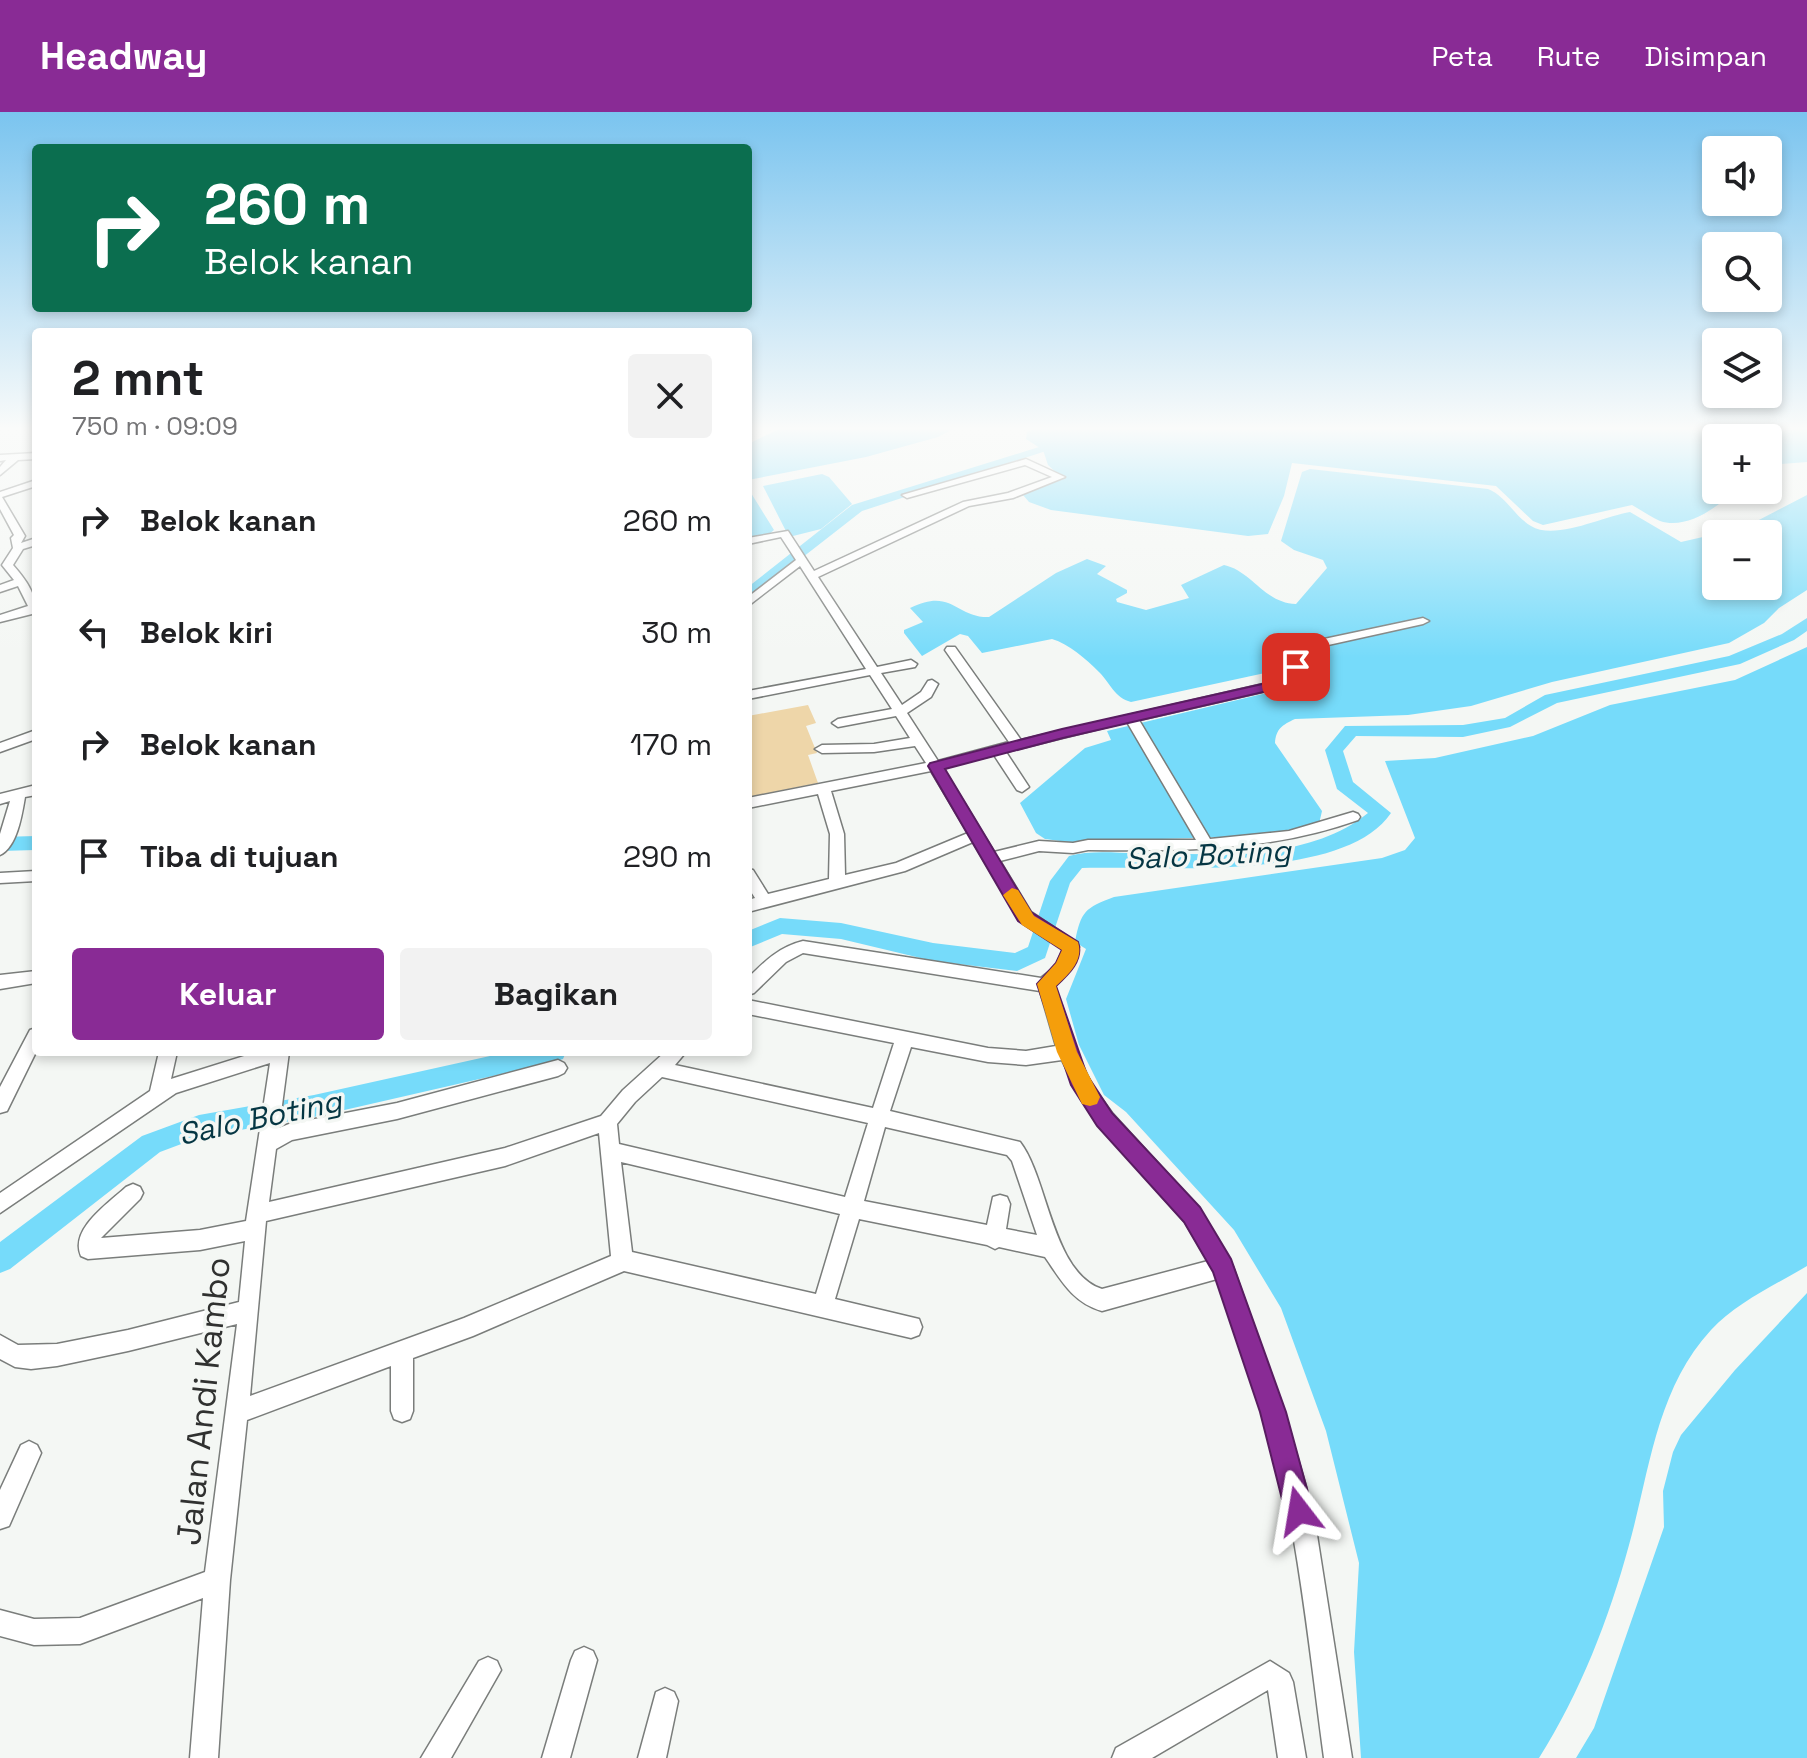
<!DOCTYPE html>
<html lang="id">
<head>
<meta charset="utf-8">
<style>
  body { margin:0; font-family:"Space Grotesk",sans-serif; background:#f2f2f2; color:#202124; height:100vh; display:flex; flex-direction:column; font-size:30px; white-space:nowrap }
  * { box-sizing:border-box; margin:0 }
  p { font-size:26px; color:#757577 }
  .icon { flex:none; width:44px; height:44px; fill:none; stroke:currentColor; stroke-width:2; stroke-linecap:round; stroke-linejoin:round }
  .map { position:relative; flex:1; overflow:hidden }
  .panel { position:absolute; left:32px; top:216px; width:720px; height:728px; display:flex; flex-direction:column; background:#fff; border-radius:8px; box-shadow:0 4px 12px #0003 }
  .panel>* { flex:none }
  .guide { position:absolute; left:32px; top:32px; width:720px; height:168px; border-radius:8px; box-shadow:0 4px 12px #0003; background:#0b6e4f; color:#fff; overflow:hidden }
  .buttons { position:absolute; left:1702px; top:24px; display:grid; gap:16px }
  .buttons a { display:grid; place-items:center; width:80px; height:80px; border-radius:8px; background:#fff; box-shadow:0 4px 12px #0003; font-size:40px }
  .pin { position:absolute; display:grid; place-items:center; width:68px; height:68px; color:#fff; margin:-34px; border-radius:16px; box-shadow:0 4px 12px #0006 }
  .me { position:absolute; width:88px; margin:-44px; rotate:346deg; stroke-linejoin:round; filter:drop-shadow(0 0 6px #0008) }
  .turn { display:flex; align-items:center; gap:28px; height:168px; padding:0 40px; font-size:36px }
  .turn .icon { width:104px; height:104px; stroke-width:2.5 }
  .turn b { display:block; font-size:56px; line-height:68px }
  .round { display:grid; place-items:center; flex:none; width:84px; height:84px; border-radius:8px; background:#f2f2f2 }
  .overview { display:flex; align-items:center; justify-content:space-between; height:136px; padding:0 40px }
  h1 { font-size:48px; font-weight:700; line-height:60px }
  .button { display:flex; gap:16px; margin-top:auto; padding:16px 40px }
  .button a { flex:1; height:92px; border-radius:8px; background:#892b95; color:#fff; font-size:32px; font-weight:700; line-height:92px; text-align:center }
  .button a+a { background:#f2f2f2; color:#202124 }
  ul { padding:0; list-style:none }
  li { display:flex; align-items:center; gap:24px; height:112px; padding:0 40px }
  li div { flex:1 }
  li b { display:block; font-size:30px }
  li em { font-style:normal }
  header { display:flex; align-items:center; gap:48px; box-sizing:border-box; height:112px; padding:0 40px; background:#892b95; color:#fff }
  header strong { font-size:38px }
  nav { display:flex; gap:44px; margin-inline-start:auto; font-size:28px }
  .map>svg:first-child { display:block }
  .green { fill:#eed6a9 }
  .water { fill:#76dbfa }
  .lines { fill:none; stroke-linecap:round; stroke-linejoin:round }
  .river { fill:#76dbfa; fill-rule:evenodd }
  .minor-casing { stroke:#7a7d7b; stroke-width:3 }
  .minor { fill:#fff; fill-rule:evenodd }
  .route { fill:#892b95; stroke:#591c61; stroke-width:2 }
  .slow { fill:#f59e0b }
  .labels { text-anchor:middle; stroke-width:7; stroke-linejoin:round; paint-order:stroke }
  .water-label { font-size:30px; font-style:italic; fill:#053643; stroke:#f4f7f4 }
  .near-street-label { font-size:34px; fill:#303130; stroke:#f4f7f4 }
</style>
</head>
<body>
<header>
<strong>Headway</strong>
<nav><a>Peta</a><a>Rute</a><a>Disimpan</a></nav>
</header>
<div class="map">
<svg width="1807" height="1646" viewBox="0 0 1807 1646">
  <rect width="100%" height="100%" fill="#f4f7f4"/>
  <!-- green -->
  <path class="green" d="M808,593L816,611L806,614L817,641L808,643L818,671L748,685V604Z"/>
  <!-- water -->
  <path class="water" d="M781,316H955L938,325L866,345L748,368V332Z
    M1034,316H1807V350L1768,353V326H1716V378H1735C1718,395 1687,418 1660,409C1651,405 1641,398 1632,393L1543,413L1533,409L1496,374L1292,351L1284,384L1268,422L1248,424L1051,398L1029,390L1023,383L1063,367L1048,353L1043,338L1026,327L1027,320Z
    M1310,357L1488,377C1506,384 1514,404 1531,414C1555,429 1604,404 1630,400L1681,430L1716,422V474H1768V422H1718L1755,410L1807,383V478L1779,496L1764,511L1729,531L1552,570L1471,594L1408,603L1295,607C1282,613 1276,617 1275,631L1322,699L1319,712L1257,724L1068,730L1045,727L1036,721L1020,691L1085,636L1111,628L1107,619L1271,580L1287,569L1265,561L1131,590C1115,586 1110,571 1099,560C1086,547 1069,532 1052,527L982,541L968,524L960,522L922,544L904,521V518L923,510L910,496C952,475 956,506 989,505L1056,461L1087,447L1106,454L1097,462L1127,478V481L1116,487L1117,490L1146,498L1189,486L1181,473L1224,453C1252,459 1264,491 1296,492L1327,456L1323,448L1294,438L1281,429L1302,360Z
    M822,362L829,365L852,392L821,417L789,425L763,374Z
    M751,381L774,418L768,423L748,427V382Z
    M1807,535V1154C1775,1173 1736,1191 1711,1218C1656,1278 1650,1358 1629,1433C1609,1507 1580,1581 1539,1646H1361L1354,1540L1359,1451L1326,1319L1281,1196L1234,1118L1126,1000L1104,983L1079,933L1066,887L1086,837L1075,830C1081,799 1085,796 1114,785L1382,746L1405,738L1415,726L1385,649L1435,646L1533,624L1610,593L1735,568Z
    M1807,1181V1646H1576L1594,1616L1664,1415L1663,1379L1673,1340L1681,1323L1735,1258Z"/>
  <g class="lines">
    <!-- river -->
    <path class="river" d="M1039,335L1049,338L862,399L748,488V475L852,393Z
      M1807,506V519L1794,528L1740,552L1557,591L1510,615L1463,625L1356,624L1343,639L1353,670L1391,701C1344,771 1158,754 1082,756L1070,771L1045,846L1017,859L933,849L841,827L782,822L748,836V819L780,806L841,811L933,831L1015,841L1028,835L1050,769L1069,744C1089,738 1115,741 1136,741C1212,742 1306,751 1368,701L1337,677L1325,638L1345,614L1463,613L1505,606L1545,583L1729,544L1782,522Z
      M36,724V738L0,739V725Z
      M508,940H566L563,947L554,950L314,1005L200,1025L160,1040L10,1157L0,1161V1130L142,1024L199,1003L314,983Z"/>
    <defs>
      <path id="minor" d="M36,341V347L18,348L0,363V355L6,348L0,349V343Z
        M1026,347L1065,365L1013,386L969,394L818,465L877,555L911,548L917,552L915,555L881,561L902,593L921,580L928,569L932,568L938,572L931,585L907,601L938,649L1009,630L945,538L947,535H955L1021,628L1272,570L1289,560L1291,534L1423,506L1429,509L1423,512L1301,539V561L1280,576L1139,608L1210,727L1289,719L1353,700L1358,702L1360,705L1358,708C1268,740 1182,739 1088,738L1073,741L1039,739L1000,749L1031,800L1077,831L1079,835L1071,857L1055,874L1076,940L1093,975L1112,1001L1199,1096L1233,1155L1284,1300L1306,1375L1317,1423L1352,1646H1324C1314,1572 1306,1497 1293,1423C1277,1335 1245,1251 1217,1167L1102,1199C1073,1191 1061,1168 1045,1145L999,1135L995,1137L987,1133L859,1107L835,1187L919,1207L922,1215L919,1223L911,1226L624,1159L473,1224L413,1246V1299L410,1307L402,1310L394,1307L391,1299V1254L247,1308L230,1468L218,1646H190L203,1486L80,1532L34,1533L0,1524V1498L34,1507L80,1506L205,1460L237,1212L128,1239L57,1254L31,1257L15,1255L0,1247V1223L18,1233L57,1232L128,1218L239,1190L245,1129L200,1138L88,1147L81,1144C69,1117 109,1091 126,1075L133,1072L140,1075L143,1081L140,1087L101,1126L200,1118L246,1109L270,951L176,981L0,1101V1081L150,979L159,940H177L171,967L257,940H289L279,1016L289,1012L397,991L558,948L564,951L567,956L564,961L558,964L397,1007L292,1028L276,1037L269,1090L505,1036L601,1004L623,978L665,940H686L675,953L873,996L894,931L748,902V888L988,936L1026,939L1056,934L1040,879L803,841L786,850L754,881L748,883V866C765,849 779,835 803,829L1041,866L1056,854L1063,837L1019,808L973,730L905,759L748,800V788L755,786L748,775V757L753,758L768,782L829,767L830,722L818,682L748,696V686L926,651L915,634L874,640L822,641L815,637L822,633L874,632L910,626L896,604L838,615L832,611L838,607L892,597L870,563L748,587V579L866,557L800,454L748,494V485L796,448L781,425L748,432V426L788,419L814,459L963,390L1008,381L1052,365L1025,353L907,386L902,383ZM1127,610L1196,728H1088L1073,731L1039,729L994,740L943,656L994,643L1017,678L1022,680L1029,675L1006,640ZM931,659L968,721L896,751L845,763L844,722L831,679ZM911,935L988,950L1026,953L1062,948L1081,987L1098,1013L1185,1110L1208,1149L1102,1177C1052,1161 1048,1066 1020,1030L890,999ZM662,965L868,1011L845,1085L619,1032L617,1012L635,990ZM885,1015L1007,1043L1012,1049L1037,1123L1006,1117L1010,1092L1007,1085L1000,1083L993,1085L987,1113L864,1089ZM599,1021L611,1144L464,1206L250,1284L266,1109L505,1054ZM621,1050L840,1102L816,1182L632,1140Z
        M36,368V374L2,385L25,424L21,431L36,426V433L23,437L13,453C26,468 36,481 36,501L0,510V503L28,494L18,474L0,480V473L14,468L2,453L13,436L11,426L14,423L0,397V380Z
        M36,618V627L0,640V631Z
        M36,673V683L25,685C22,703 17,735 0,743V722L10,689L0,692V682Z
        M36,759V769L0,771V761Z
        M36,859V871L0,877V863Z
        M36,916V940L7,999L0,1001V975L30,918Z
        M29,1329L37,1333L41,1341L9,1414L0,1417V1378L21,1333Z
        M584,1535L593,1539L597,1548L570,1646H542L571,1548L575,1539Z
        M488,1545L497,1549L501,1558L451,1646H421L479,1549Z
        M1270,1549L1289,1561L1293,1570L1306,1646H1278L1268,1578L1152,1646H1112L1116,1636Z
        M665,1576L674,1580L678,1589L666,1646H638L656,1580Z"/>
    </defs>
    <!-- minor casing -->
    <use href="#minor" class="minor-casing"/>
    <!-- minor -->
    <use href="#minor" class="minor"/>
  </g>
  <!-- sky -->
  <linearGradient id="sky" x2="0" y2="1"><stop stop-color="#7ac4ef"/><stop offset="0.58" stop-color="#fafbfa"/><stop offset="1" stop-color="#fafbfa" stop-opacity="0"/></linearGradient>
  <rect width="1807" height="546" fill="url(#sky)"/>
  <!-- route -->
  <path class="route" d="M1296,551L1303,555L1302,561L1281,576L1063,626L945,657L1031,800L1078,830C1084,848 1069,862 1056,874L1087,963L1112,1001L1200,1095L1231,1147L1286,1300L1313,1399L1309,1409L1299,1413L1289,1409L1285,1399L1260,1300L1213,1160L1184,1110L1097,1014L1071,973L1037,872L1056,851L1062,838L1018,809L928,654L930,651L1062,617L1271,570Z"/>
  <!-- slow -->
  <path class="slow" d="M1012,776L1018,778L1034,804L1078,830C1084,848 1069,862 1056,874L1077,940L1100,985L1097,992L1090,994L1082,992L1057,940L1037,872L1056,851L1062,838L1022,813L1003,783Z"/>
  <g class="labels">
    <!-- water labels -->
    <g class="water-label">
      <text transform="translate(1208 743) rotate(-3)" y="10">Salo Boting</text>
      <text transform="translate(260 1006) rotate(-12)" y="10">Salo Boting</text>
    </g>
    <!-- near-street labels -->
    <g class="near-street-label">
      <text transform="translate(203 1289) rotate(-84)" y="12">Jalan Andi Kambo</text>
    </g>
  </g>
</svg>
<div class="buttons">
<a><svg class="icon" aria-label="sound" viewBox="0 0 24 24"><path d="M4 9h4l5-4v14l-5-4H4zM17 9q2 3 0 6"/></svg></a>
<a><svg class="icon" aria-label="search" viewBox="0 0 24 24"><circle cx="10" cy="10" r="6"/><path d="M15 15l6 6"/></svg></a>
<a><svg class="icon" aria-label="layers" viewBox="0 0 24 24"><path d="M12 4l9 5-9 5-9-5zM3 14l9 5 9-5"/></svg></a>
<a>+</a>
<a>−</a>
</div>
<div class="pin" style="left:1296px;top:555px;background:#d93025"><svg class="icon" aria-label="arrive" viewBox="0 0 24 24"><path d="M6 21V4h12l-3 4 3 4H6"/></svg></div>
<svg class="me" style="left:1299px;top:1399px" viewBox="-20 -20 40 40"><path d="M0-17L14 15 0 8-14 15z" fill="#892b95" stroke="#fff" stroke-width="4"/></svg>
<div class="guide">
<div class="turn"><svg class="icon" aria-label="right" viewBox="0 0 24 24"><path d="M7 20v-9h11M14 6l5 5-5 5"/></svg><div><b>260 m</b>Belok kanan</div></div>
</div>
<section class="panel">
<div class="overview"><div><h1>2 mnt</h1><p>750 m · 09:09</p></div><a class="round"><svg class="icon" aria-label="close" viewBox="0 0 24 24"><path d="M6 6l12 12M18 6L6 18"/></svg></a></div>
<ul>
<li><svg class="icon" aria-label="right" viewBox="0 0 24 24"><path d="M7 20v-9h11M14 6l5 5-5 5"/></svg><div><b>Belok kanan</b></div><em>260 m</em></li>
<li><svg class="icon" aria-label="left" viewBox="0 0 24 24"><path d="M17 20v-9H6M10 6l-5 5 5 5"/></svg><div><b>Belok kiri</b></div><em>30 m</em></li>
<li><svg class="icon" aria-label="right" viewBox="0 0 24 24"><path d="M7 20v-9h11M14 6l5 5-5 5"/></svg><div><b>Belok kanan</b></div><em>170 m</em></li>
<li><svg class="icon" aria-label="arrive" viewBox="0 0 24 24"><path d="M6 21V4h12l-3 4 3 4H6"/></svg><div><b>Tiba di tujuan</b></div><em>290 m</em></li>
</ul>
<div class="button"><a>Keluar</a><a>Bagikan</a></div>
</section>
</div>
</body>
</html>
